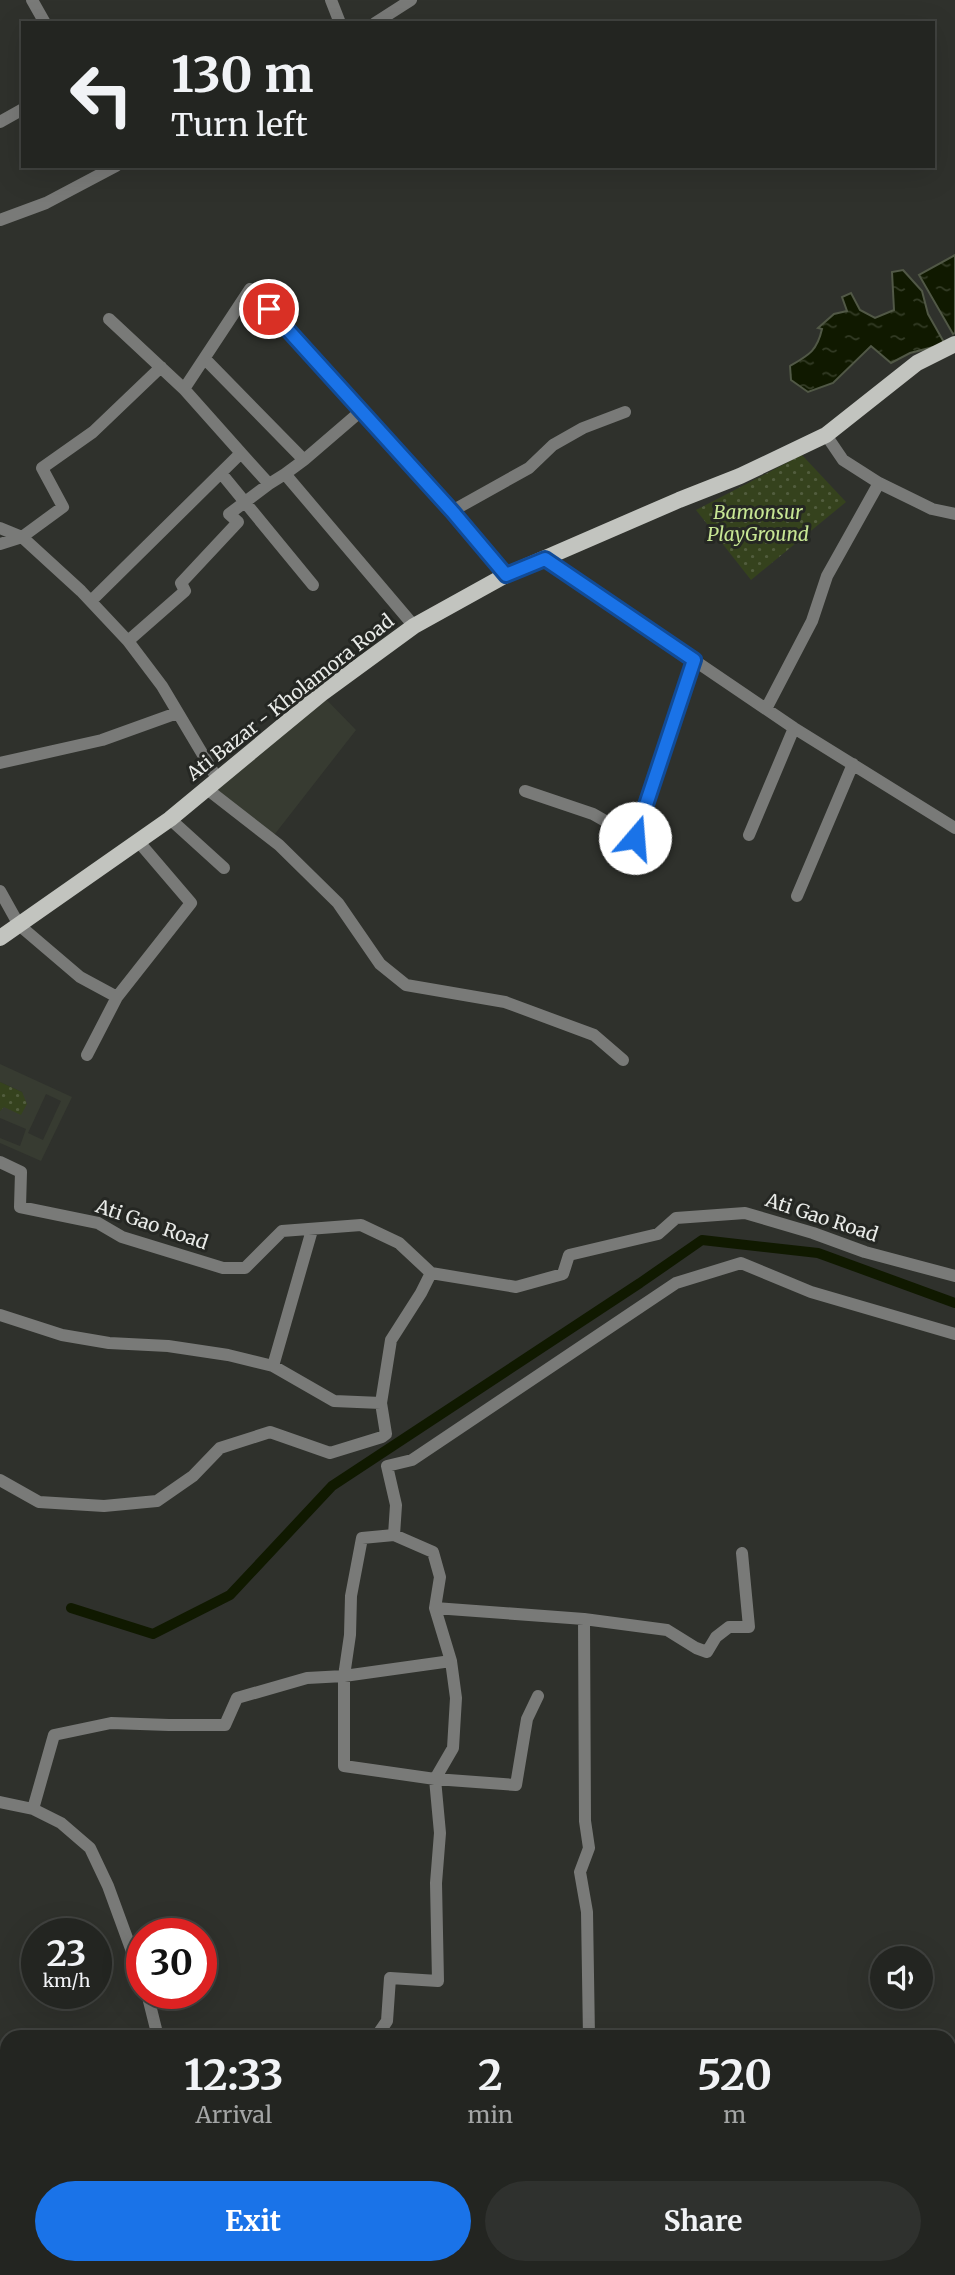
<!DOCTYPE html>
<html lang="en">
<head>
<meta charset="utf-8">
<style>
  body { margin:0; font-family:Merriweather,serif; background:#2f312e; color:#f1f3f6; height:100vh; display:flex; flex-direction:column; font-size:26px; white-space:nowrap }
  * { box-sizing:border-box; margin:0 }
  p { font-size:23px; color:#a3a5a5 }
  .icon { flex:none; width:38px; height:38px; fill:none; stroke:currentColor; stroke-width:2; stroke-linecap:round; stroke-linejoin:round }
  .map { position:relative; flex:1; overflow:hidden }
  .drawer { position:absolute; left:0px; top:2030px; width:956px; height:245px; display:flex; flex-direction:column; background:#232521; border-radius:21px 21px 0 0; box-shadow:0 7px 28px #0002,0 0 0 2px #40423f }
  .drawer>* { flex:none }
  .guide { position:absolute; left:21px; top:21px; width:914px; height:147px; border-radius:0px; box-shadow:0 7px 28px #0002,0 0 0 2px #40423f; background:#232521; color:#f1f3f6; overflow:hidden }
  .controls { position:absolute; left:870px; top:1946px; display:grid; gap:14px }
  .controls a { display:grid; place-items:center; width:63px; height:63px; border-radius:50%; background:#232521; box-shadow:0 7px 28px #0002,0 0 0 2px #40423f; font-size:35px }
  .speed { position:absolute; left:21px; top:1918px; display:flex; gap:14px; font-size:35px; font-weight:700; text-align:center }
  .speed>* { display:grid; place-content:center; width:91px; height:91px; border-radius:50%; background:#232521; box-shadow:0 7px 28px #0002,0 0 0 2px #40423f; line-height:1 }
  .speed small { font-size:18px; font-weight:400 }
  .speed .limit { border:10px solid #d22; background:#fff; color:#111 }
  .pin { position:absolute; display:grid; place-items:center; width:60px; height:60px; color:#fff; margin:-30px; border:4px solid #fff; border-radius:50%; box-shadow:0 2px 7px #0007 }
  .me { position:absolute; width:77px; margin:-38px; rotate:18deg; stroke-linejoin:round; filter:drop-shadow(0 0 5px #0008) }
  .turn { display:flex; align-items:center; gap:24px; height:147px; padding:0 35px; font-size:32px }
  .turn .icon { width:91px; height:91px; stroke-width:2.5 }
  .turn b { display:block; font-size:49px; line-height:60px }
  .eta { display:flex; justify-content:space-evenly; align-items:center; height:119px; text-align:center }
  .eta b { font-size:42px; font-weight:700; line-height:49px }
  .primary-button { display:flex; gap:14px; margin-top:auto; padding:14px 35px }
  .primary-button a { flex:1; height:80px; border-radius:42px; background:#1a73e8; color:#fff; font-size:28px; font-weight:700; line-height:80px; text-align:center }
  .primary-button a+a { background:#2f312e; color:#f1f3f6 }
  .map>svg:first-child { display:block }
  .built { fill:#373b31; fill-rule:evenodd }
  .park { fill:url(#park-dots) }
  .water { fill:url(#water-ripples); stroke:#515846; stroke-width:2 }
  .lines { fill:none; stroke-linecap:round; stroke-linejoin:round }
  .canal { stroke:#101900; stroke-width:10 }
  .minor { stroke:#797a78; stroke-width:12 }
  .major { stroke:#c2c4bf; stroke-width:16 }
  .route-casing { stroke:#114b97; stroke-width:18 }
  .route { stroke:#1a73e8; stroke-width:12 }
  .labels { text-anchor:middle; stroke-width:6; stroke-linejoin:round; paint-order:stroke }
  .park-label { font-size:19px; font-style:italic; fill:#c7e694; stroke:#252723 }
  .street-label { font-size:19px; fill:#e9ebe8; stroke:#252723 }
</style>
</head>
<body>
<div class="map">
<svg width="955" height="2275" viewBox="0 0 955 2275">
  <defs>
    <pattern id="park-dots" width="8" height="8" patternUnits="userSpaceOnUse" patternTransform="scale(1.75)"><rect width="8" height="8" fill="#35421d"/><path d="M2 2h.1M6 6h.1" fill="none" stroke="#525d3e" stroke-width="1.8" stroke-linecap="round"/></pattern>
    <pattern id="water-ripples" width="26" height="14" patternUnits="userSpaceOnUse" patternTransform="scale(1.75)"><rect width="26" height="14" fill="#101900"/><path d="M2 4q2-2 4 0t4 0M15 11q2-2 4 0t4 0" fill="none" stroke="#333b25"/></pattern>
  </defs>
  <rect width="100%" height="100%" fill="#2f312c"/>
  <!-- built -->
  <path class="built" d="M321,694L356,730L271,839L207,789Z
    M0,1064L72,1097L41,1161L0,1143V1138L20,1146L26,1129L0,1118V1111L3,1107L24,1100L22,1092L0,1082ZM46,1094L61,1101L43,1140L28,1133Z"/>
  <!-- park -->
  <path class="park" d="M802,455L846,502L751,580L696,510Z
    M0,1082L22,1092L27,1104L21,1115L4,1107L0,1111Z"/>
  <!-- water -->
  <path class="water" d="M955,255V333L953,334L919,275Z
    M903,270L922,291L928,314L945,344L910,353L891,363L871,346L833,383L808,392L791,380L790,366C809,355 817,351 822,329L818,328L834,314L847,311L842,297L851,293L860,310L875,318L894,310L892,272Z"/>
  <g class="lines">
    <!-- canal -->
    <path class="canal" d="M71,1608L153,1634L230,1595L332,1486L640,1283L702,1240L818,1253L955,1303"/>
    <!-- minor -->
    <path class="minor" d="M32,0L45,23
      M331,0L340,23
      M375,23L411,0
      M0,122L23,109
      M0,220L46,203L116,166
      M109,319L184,389L250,289L452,511L506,575
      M205,359L304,460L285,474
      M826,435L843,460L879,483L932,509L955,514
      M241,453L269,484L285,474L414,626
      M304,460L361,411
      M221,473L313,585
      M452,511L529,468L553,445L583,428L625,412
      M0,528L22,537L81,591L128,641L162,686L218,780
      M0,544L22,537L63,507L42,468L93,432L161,367
      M545,559L794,728L955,828
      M91,601L241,453L184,389
      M128,641L185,591L181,583L238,522L229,514L269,484
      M766,709L812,621L827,576L879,483
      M0,763L102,740L177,713
      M207,789L279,845L338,903L380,964L406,985L505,1002L594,1035L623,1060
      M525,791L593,814L635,838L694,660
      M170,819L224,868
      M749,835L794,728
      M0,891L19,925L80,977L117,997
      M797,896L853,764
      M87,1055L117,997L191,903L138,841
      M0,1162L21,1172L20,1207L98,1223L122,1237L223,1268H245L282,1231L361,1225L399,1243L431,1273L516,1287L563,1274L569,1255L658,1234L676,1218L745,1213L813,1233L865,1252L955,1276
      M0,1315L62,1335L109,1343L168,1346L228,1355L273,1366L312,1230
      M273,1366L334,1401L381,1403
      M0,1480L39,1502L104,1506L157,1501L193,1476L220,1448L270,1432L330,1453L382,1437L386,1434L381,1403L391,1340L421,1293L431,1273
      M394,1535L362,1538L351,1596L350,1635L344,1676V1766L435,1779L516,1785L527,1719L538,1696
      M435,1608L440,1577L433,1552L394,1535L396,1505L387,1466L412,1460L676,1283L741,1263L811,1292L955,1334
      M584,1619L585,1821L589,1848L580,1872L587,1912L589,2037
      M0,1802L33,1809L61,1823L90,1848L108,1886L142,1979
      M33,1809L54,1735L111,1723L169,1725H225L237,1698L307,1678L344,1676L451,1661
      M147,1993L158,2037
      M376,2037L387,2021L390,1978L438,1981L436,1883L440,1833L435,1779L453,1748L456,1698L451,1661L435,1608L584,1619L667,1630L696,1648L707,1652L716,1637L729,1627H749L742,1553
      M0,2220L7,2203
      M0,2275H1
      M38,2275L41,2268
      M103,2275L106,2268
      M165,2275L168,2268
      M253,2275V2268
      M359,2275V2268"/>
    <!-- major -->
    <path class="major" d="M0,938L170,819L321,694L414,626L506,575L679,500L740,476L826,435L917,363L955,344"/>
  </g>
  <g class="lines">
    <defs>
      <path id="route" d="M269,309L452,511L506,575L545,559L694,660L635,838"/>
    </defs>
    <!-- route casing -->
    <use href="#route" class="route-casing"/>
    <!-- route -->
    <use href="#route" class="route"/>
  </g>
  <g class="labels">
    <!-- park labels -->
    <g class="park-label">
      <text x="758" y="519">Bamonsur<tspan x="758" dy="22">PlayGround</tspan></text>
    </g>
    <!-- street labels -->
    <g class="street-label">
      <text transform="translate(290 697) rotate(-38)" y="7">Ati Bazar - Kholamora Road</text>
      <text transform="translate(822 1217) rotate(18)" y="7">Ati Gao Road</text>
      <text transform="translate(152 1224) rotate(19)" y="7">Ati Gao Road</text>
    </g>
  </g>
</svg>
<div class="controls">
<a><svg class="icon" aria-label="sound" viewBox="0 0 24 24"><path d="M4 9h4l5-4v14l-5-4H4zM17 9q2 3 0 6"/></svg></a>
</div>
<div class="speed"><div>23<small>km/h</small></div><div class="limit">30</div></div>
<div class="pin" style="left:269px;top:309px;background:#d93025"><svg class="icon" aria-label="arrive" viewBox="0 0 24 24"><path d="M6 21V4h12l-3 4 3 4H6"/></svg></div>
<svg class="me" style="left:635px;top:838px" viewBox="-20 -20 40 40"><circle r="19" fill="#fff"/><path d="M0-13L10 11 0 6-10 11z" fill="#1a73e8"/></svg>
<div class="guide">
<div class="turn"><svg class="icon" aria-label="left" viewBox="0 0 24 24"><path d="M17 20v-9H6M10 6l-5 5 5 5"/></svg><div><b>130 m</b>Turn left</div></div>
</div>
<section class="drawer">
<div class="eta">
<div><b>12:33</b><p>Arrival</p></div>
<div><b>2</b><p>min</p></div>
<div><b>520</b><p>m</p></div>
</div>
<div class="primary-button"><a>Exit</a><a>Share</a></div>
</section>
</div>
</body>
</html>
